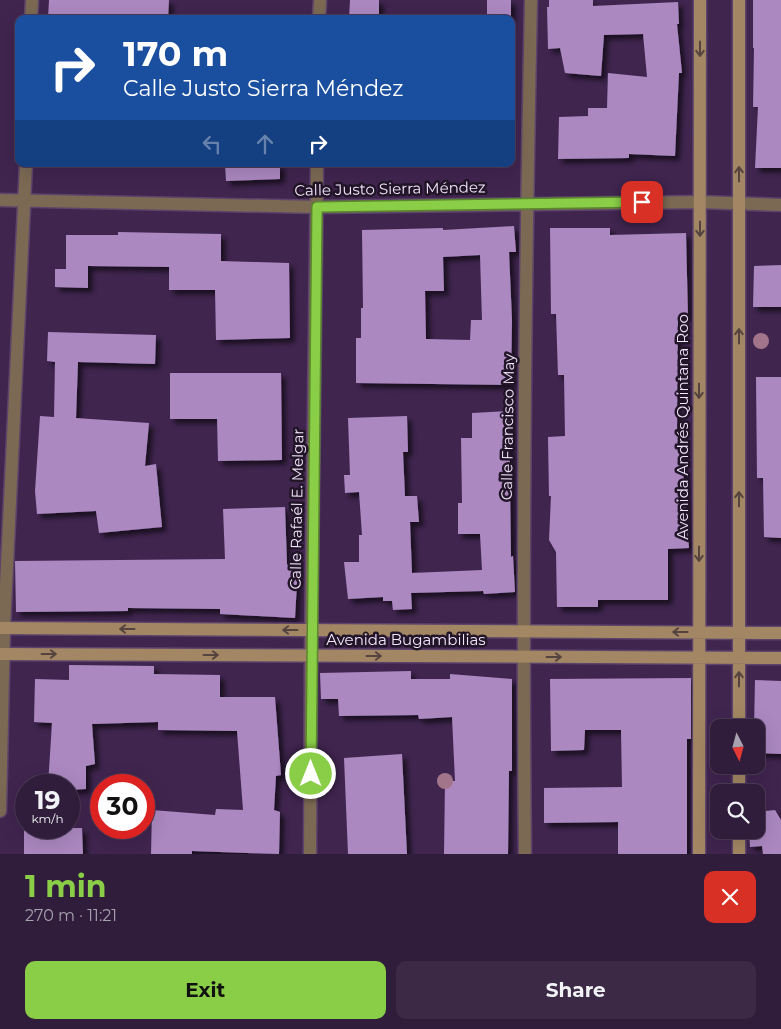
<!DOCTYPE html>
<html lang="en">
<head>
<meta charset="utf-8">
<style>
  body { margin:0; font-family:Montserrat,sans-serif; background:#3c2946; color:#f1f3f6; height:100vh; display:flex; flex-direction:column; font-size:19px; white-space:nowrap }
  * { box-sizing:border-box; margin:0 }
  p { font-size:16px; color:#a8a1af }
  .icon { flex:none; width:28px; height:28px; fill:none; stroke:currentColor; stroke-width:2; stroke-linecap:round; stroke-linejoin:round }
  .map { position:relative; height:854px; overflow:hidden }
  .sheet { display:flex; flex-direction:column; background:#301c3b; flex:1 }
  .sheet>* { flex:none }
  .banner { position:absolute; left:15px; top:15px; width:500px; height:152px; border-radius:10px; box-shadow:0 5px 20px #0002,0 0 0 1px #4b3a55; background:#1a4fa0; color:#fff; overflow:hidden }
  .needle { width:32px; rotate:174deg }
  .controls { position:absolute; left:710px; top:719px; display:grid; gap:10px }
  .controls a { display:grid; place-items:center; width:55px; height:55px; border-radius:10px; background:#301c3b; box-shadow:0 5px 20px #0002,0 0 0 1px #4b3a55; font-size:25px }
  .speed { position:absolute; left:15px; top:774px; display:flex; gap:10px; font-size:25px; font-weight:700; text-align:center }
  .speed>* { display:grid; place-content:center; width:65px; height:65px; border-radius:50%; background:#301c3b; box-shadow:0 5px 20px #0002,0 0 0 1px #4b3a55; line-height:1 }
  .speed small { font-size:12px; font-weight:400 }
  .speed .limit { border:8px solid #d22; background:#fff; color:#111 }
  .pin { position:absolute; display:grid; place-items:center; width:42px; height:42px; color:#fff; margin:-21px; border-radius:10px; box-shadow:0 2px 8px #0006 }
  .me { position:absolute; width:55px; margin:-28px; rotate:0deg; stroke-linejoin:round; filter:drop-shadow(0 0 4px #0008) }
  .turn { display:flex; align-items:center; gap:18px; height:105px; padding:0 25px; font-size:22px }
  .turn .icon { width:65px; height:65px; stroke-width:2.5 }
  .turn b { display:block; font-size:35px; line-height:42px }
  .lanes { display:flex; align-items:center; height:48px; padding:0 25px; background:#0003; justify-content:center; gap:25px; direction:ltr }
  .lanes .off { opacity:.35 }
  .round { display:grid; place-items:center; flex:none; width:52px; height:52px; border-radius:10px; background:#3c2946 }
  .summary { display:flex; align-items:center; justify-content:space-between; height:85px; padding:0 25px }
  h1 { font-size:30px; font-weight:700; line-height:38px; color:#8ace47 }
  .cta { display:flex; gap:10px; margin-top:auto; padding:10px 25px }
  .cta a { flex:1; height:58px; border-radius:10px; background:#8ace47; color:#111; font-size:20px; font-weight:700; line-height:58px; text-align:center }
  .cta a+a { background:#3c2946; color:#f1f3f6 }
  .map>svg:first-child { display:block }
  .building { fill:#ab88c0; fill-rule:evenodd; filter:url(#shadow) }
  .lines { fill:none; stroke-linecap:round; stroke-linejoin:round }
  .street-casing { stroke:#5d446b; stroke-width:15 }
  .secondary-casing { stroke:#5d446b; stroke-width:15 }
  .street { stroke:#7b6953; stroke-width:12 }
  .secondary { stroke:#a38764; stroke-width:12 }
  .tree { fill:#a2758b }
  .oneway { stroke:#55433f }
  .route-casing { stroke:#5a862e; stroke-width:12 }
  .route { stroke:#8ace47; stroke-width:9 }
  .labels { text-anchor:middle; stroke-width:5; stroke-linejoin:round; paint-order:stroke }
  .street-label { font-size:15px; fill:#f4e4fe; stroke:#211527 }
</style>
</head>
<body>
<div class="map">
<svg width="781" height="854" viewBox="0 0 781 854">
  <defs>
    <filter id="shadow"><feDropShadow dx="4.5" dy="4.5" stdDeviation="2.5" flood-color="#0009"/></filter>
  </defs>
  <rect width="100%" height="100%" fill="#40254f"/>
  <!-- building -->
  <path class="building" d="M49,0H169L168,19H48Z
    M350,0H379V19H349Z
    M487,0H511V19H487Z
    M549,0H593V6L678,2L679,24H677L682,73H679L675,156L629,154V158L558,159L559,117L588,116V108H607L608,73L647,77L643,34L604,35L601,76L565,73L560,48L548,49L547,7H549Z
    M753,0H781V168H755L758,107H753L754,48H753Z
    M225,164H280V179L226,181Z
    M514,226L516,252H509L512,320L511,385L356,383V338H361V308H363L362,230L443,228V230ZM480,255L482,320H471L470,340L426,339L425,291H444L443,257Z
    M550,228H610V235L686,233L688,317L678,318L677,434L680,433L689,548L668,549V600H598V607H557L556,552L549,540L551,496H549L548,437L565,436L564,375H558L556,314H551Z
    M118,232L221,234V261L289,263L290,338L216,340L215,290H169V267L88,266V288L55,287V269H66V235H118Z
    M781,265V307H753L754,266Z
    M48,332L156,335L155,364L78,362L76,418L149,423L145,466L156,464L162,527L99,533L96,511L37,514L35,491L40,416L54,417L55,362L47,361Z
    M170,373H281L282,460L218,461L217,419H170Z
    M756,377H781V538L764,537L763,478H757Z
    M509,411L511,557L513,556L515,592L484,594L483,591L411,593L412,609L393,610L392,601H383V597L348,599L344,562H359V535H362L359,492L345,493L344,475H350L348,418L407,416L408,452H403L405,496H417L419,522H410L412,573L482,570L480,534H458V503H462L461,438H472V413Z
    M285,507L287,564L298,565L295,618L220,614V609L128,608V611L16,612L15,561L225,559L223,509Z
    M69,665L154,666V674L220,675V697H275L281,775L276,776L274,810L280,812L279,854L192,851V854H151L152,810L215,815L216,809L243,810L237,731L158,730V722L92,724L95,764L86,766V789L69,790V785H48L52,723L34,722L35,679L69,680Z
    M411,671V679H450V674L512,679V771H509L508,854H444L445,781H455L452,717L419,719L418,715L339,716L338,699H321L320,673Z
    M691,678V739H687V854H618V822L544,823V788L622,787L621,730H585L584,750L551,751L550,679Z
    M755,680L781,681V754L756,753V728H754Z
    M402,754L407,854H348L344,758Z
    M775,810L781,820V854H763L762,846L750,847L749,830H756V812Z
    M24,828H82L83,854H24Z"/>
  <g class="lines">
    <defs>
      <path id="street" d="M31,19L32,0
        M319,19L320,0
        M0,200L317,207L700,202L781,205
        M0,811L4,628L26,164
        M310,854L311,655L317,164
        M525,854C522,569 525,285 531,0"/>
      <path id="secondary" d="M0,628L781,633
        M0,654L781,658
        M739,728V0
        M739,765V792
        M739,830V854
        M699,854L700,0"/>
    </defs>
    <!-- street casing -->
    <use href="#street" class="street-casing"/>
    <!-- secondary casing -->
    <use href="#secondary" class="secondary-casing"/>
    <!-- street -->
    <use href="#street" class="street"/>
    <!-- secondary -->
    <use href="#secondary" class="secondary"/>
  </g>
  <!-- trees -->
  <g class="tree">
    <circle cx="761" cy="341" r="8"/>
    <circle cx="445" cy="781" r="8"/>
  </g>
  <!-- one-way arrows -->
  <defs><path id="oneway-shaft" d="M-6 0H5M1.5-3L5.5 0L1.5 3" fill="none" stroke-width="1.6" stroke-linecap="round" stroke-linejoin="round" transform="scale(1.25)"/></defs>
  <g class="oneway">
    <use href="#oneway-shaft" transform="translate(700 49) rotate(90)"/>
    <use href="#oneway-shaft" transform="translate(739 174) rotate(-90)"/>
    <use href="#oneway-shaft" transform="translate(700 229) rotate(90)"/>
    <use href="#oneway-shaft" transform="translate(739 336) rotate(-90)"/>
    <use href="#oneway-shaft" transform="translate(699 391) rotate(90)"/>
    <use href="#oneway-shaft" transform="translate(739 499) rotate(-90)"/>
    <use href="#oneway-shaft" transform="translate(699 554) rotate(90)"/>
    <use href="#oneway-shaft" transform="translate(127 629) rotate(-180)"/>
    <use href="#oneway-shaft" transform="translate(290 630) rotate(-180)"/>
    <use href="#oneway-shaft" transform="translate(680 632) rotate(-180)"/>
    <use href="#oneway-shaft" transform="translate(49 654)"/>
    <use href="#oneway-shaft" transform="translate(211 655)"/>
    <use href="#oneway-shaft" transform="translate(374 656)"/>
    <use href="#oneway-shaft" transform="translate(554 657)"/>
    <use href="#oneway-shaft" transform="translate(739 679) rotate(-90)"/>
  </g>
  <g class="lines">
    <defs>
      <path id="route" d="M311,774L317,207L642,202"/>
    </defs>
    <!-- route casing -->
    <use href="#route" class="route-casing"/>
    <!-- route -->
    <use href="#route" class="route"/>
  </g>
  <g class="labels">
    <!-- street labels -->
    <g class="street-label">
      <text transform="translate(390 189) rotate(-1)" y="5">Calle Justo Sierra Méndez</text>
      <text transform="translate(508 427) rotate(-89)" y="5">Calle Francisco May</text>
      <text transform="translate(683 427) rotate(-90)" y="5">Avenida Andrés Quintana Roo</text>
      <text transform="translate(297 509) rotate(-89)" y="5">Calle Rafaél E. Melgar</text>
      <text x="406" y="645">Avenida Bugambilias</text>
    </g>
  </g>
</svg>
<div class="controls">
<a><svg class="needle" viewBox="-14 -14 28 28"><path d="M0-13l5 13h-10z" fill="#e53935"/><path d="M0 13l5-13h-10z" fill="#a8a1af"/></svg></a>
<a><svg class="icon" aria-label="search" viewBox="0 0 24 24"><circle cx="10" cy="10" r="6"/><path d="M15 15l6 6"/></svg></a>
</div>
<div class="speed"><div>19<small>km/h</small></div><div class="limit">30</div></div>
<div class="pin" style="left:642px;top:202px;background:#d93025"><svg class="icon" aria-label="arrive" viewBox="0 0 24 24"><path d="M6 21V4h12l-3 4 3 4H6"/></svg></div>
<svg class="me" style="left:311px;top:774px" viewBox="-20 -20 40 40"><circle r="17" fill="#8ace47" stroke="#fff" stroke-width="3"/><path d="M0-11L8 9 0 5-8 9z" fill="#fff"/></svg>
<div class="banner">
<div class="turn"><svg class="icon" aria-label="right" viewBox="0 0 24 24"><path d="M7 20v-9h11M14 6l5 5-5 5"/></svg><div><b>170 m</b>Calle Justo Sierra Méndez</div></div>
<div class="lanes"><svg class="icon off" aria-label="left" viewBox="0 0 24 24"><path d="M17 20v-9H6M10 6l-5 5 5 5"/></svg><svg class="icon off" aria-label="ahead" viewBox="0 0 24 24"><path d="M12 20V5M6 11l6-6 6 6"/></svg><svg class="icon" aria-label="right" viewBox="0 0 24 24"><path d="M7 20v-9h11M14 6l5 5-5 5"/></svg></div>
</div>
</div>
<section class="sheet">
<div class="summary"><div><h1>1 min</h1><p>270 m · 11:21</p></div><a class="round" style="background:#d93025;color:#fff"><svg class="icon" aria-label="close" viewBox="0 0 24 24"><path d="M6 6l12 12M18 6L6 18"/></svg></a></div>
<div class="cta"><a>Exit</a><a>Share</a></div>
</section>
</body>
</html>
